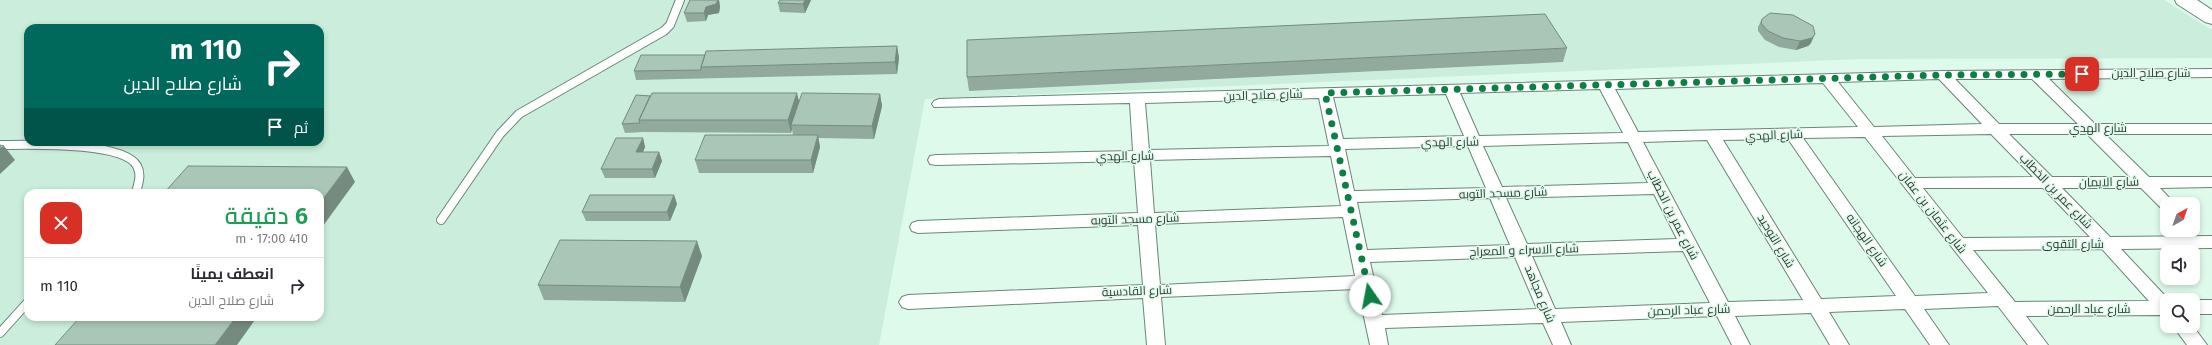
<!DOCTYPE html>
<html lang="ar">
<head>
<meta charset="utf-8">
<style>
  body { margin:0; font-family:"Fira Sans",Cairo,sans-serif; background:#f2f2f3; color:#2b2b33; direction:rtl; height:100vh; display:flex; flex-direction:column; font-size:15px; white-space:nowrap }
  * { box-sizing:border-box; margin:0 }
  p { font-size:13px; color:#7c7c81 }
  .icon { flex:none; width:22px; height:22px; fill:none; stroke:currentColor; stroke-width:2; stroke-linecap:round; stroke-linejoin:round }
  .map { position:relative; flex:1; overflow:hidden; direction:ltr }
  .panel { position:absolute; left:24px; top:189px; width:300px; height:132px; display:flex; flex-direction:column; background:#fff; border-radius:12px; box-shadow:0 2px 6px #0003; direction:rtl }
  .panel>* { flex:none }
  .hud { position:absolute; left:24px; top:24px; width:300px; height:122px; border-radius:12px; box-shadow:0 2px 6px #0003; direction:rtl; background:#00695c; color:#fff; overflow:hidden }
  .needle { width:26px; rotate:40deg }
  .buttons { position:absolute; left:2160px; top:197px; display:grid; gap:8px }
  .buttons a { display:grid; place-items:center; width:40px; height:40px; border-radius:8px; background:#fff; box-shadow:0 2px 6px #0003; font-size:20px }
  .pin { position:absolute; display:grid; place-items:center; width:34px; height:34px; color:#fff; margin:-17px; border-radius:8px; box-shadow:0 2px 6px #0006 }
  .me { position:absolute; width:44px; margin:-22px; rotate:348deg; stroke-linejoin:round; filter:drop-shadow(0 0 3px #0008) }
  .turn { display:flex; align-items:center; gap:14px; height:84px; padding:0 16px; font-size:18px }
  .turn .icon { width:52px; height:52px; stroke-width:2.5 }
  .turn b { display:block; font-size:28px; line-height:34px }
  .then { display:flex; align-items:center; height:38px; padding:0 16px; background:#0003; gap:8px; font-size:15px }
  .round { display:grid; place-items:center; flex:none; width:42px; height:42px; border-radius:12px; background:#f2f2f3 }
  .head { display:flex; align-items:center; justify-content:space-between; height:68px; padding:0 16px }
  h1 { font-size:24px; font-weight:600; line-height:30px; color:#1e9e55 }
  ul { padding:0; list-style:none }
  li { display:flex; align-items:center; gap:12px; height:56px; padding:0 16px; border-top:1px solid #e1e1e2 }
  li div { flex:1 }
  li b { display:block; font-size:15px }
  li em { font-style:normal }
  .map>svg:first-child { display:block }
  .built { fill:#caeedb; fill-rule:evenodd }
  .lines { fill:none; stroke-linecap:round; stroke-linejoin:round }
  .lane-casing { stroke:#6b8578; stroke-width:10 }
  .street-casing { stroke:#6b8578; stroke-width:2 }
  .primary-casing { stroke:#6b8578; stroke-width:2 }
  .lane { stroke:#fff; stroke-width:8 }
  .street { fill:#fff; fill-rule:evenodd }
  .primary { fill:#fff; fill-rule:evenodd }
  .wall { fill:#91aa9d }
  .shaded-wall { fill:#768b80 }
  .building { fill:#a9c6b7; stroke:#768b80 }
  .route { stroke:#0b8043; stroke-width:7; stroke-dasharray:0 12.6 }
  .labels { text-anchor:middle; stroke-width:3; stroke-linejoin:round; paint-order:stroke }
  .street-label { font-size:12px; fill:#2f3a34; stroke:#ddfaeb }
</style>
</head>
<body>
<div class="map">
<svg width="2212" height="345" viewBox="0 0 2212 345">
  <rect width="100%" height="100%" fill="#ddfaeb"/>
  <!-- built -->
  <path class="built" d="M0,0H2164L2212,30V58L1860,59L925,99L879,345H0ZM28,28H320V142H28ZM28,193H320V317H28Z"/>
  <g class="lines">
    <defs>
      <path id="lane" d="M0,145C27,145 124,141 137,166C142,175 138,184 136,193
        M441,220L500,134L519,114L664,31L670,25L680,0
        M0,333L28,302"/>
      <path id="street" d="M2212,69V77L2049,79L2095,124H2212V134H2105L2149,177H2212V187L2160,188L2175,204H2167V210L2161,208L2141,188H2062L2110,237L2212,236V248L2121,249L2169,300L2167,317L2161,315L2026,316L2048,345H2028L1998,306L1924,309L1949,345H1930L1905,309L1829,312L1849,345H1830L1811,313L1735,316L1750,345H1732L1717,316L1561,322L1571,345H1553L1543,323L1385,328L1388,345H1370L1358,289L1161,297L1165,345H1147L1143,298L908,309L902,307L899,302L902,297L908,295L1143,285L1138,225L918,233L912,231L910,227L912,223L918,221L1138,213L1134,161L936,165L930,164L928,160L930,156L936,155L1133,151L1130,103L934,107L932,104L934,101L939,99L1943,71ZM1939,79L1982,124L1874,127L1838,82ZM1955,79H2032L2078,124H1999ZM1823,83L1858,127L1638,132L1615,89ZM1600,89L1623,133L1479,136L1460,93ZM1446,94L1464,136L1343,139L1333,97ZM1319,98L1329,146L1149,150L1145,103ZM1991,134L2033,177L1915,178L1882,136ZM2009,134H2087L2130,177H2052ZM1865,137L1988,293L1915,296L1803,138ZM1788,139L1896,296L1821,299L1723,140ZM1707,140L1803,300L1728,302L1643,142ZM1628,142L1648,183L1502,187L1483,146ZM1468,146L1486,188L1354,191L1345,149ZM1331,156L1341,206L1154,213L1150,160ZM1923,188H2043L2090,237L1963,238ZM1654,194L1677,239L1527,244L1506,198ZM1490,198L1510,245L1367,250L1357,202ZM1343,217L1355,276L1160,285L1155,224ZM2102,249L2149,301L2015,302L1973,250ZM1683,251L1710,303L1555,309L1532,256ZM1515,257L1537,309L1382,315L1370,262Z
        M2193,300H2212V314H2193Z
        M2173,326H2193L2207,345H2187Z"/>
      <path id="primary" d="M2175,0H2197L2212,10V24L2205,22L2177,4Z"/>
    </defs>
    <!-- lane casing -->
    <use href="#lane" class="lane-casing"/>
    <!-- street casing -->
    <use href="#street" class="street-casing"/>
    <!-- primary casing -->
    <use href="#primary" class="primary-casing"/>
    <!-- lane -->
    <use href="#lane" class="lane"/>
    <!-- street -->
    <use href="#street" class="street"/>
    <!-- primary -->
    <use href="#primary" class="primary"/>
  </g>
  <!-- wall -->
  <path class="wall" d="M690,0H719L720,7L719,13L708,15L706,21L687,22L684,13Z
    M780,0H811L805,13L780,12L778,3Z
    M1762,19L1811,43L1808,46L1796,50L1779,47L1765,40L1758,31V27Z
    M897,46L899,58L897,74L636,80L634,71L705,55Z
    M1567,48L1563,62L969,91L967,77Z
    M880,94L882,106L874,139L818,138L820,147L813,173H699L695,160L793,135L792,129L791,133L643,132L625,133L622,124L636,95L799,102Z
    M643,138L645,147L643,152H659L662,161L655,178H605L601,169Z
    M674,195L677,204L670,221H586L582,212Z
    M702,256L685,302L544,300L538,285Z"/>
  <!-- shaded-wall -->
  <path class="shaded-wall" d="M708,0H719L720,7L719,13L708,15L706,21L704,13Z
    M805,0H811L805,13L803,4Z
    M1815,34L1811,43L1808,46L1796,50L1800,41Z
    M897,46L899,58L897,74L895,62Z
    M797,93L800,105L791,125L792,129L791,133L788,120Z
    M880,94L882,106L874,139L872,126Z
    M818,135L820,147L813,173L811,160Z
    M643,138L645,147L639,161L636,152Z
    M4,146L15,160L0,174V149Z
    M659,152L662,161L655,178L652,169Z
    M347,167L355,182L320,230V203Z
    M674,195L677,204L670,221L667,212Z
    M697,241L702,256L685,302L680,287Z
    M236,317H257L237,345H215Z"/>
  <!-- building -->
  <path class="building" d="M690,0H718L716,4L706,7L704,13H684Z
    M780,0H805L803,4L778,3Z
    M1770,13L1793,15L1813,26L1815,34L1812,38L1800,41L1783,38L1768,31L1761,23L1762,19Z
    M1545,14L1567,48L967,77V40Z
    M897,46L895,62L701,67L706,51Z
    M641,55H705L701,67V70L634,71Z
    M652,93H797L788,120H639Z
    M802,93L880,94L872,126L791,125Z
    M636,95L650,96L639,120L640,123L622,124Z
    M705,135H818L811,160H695Z
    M616,138H643L636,152H659L652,169H601Z
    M0,145L4,146L0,149Z
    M188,166L347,167L320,203V193H164Z
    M590,195H674L667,212H582Z
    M560,240L697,241L680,287L538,285Z
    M80,317H236L215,345H55Z"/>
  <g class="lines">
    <!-- route -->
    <path class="route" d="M1370,296L1325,93L1943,75L2082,74"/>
  </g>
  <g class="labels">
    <!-- street labels -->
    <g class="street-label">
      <text x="2151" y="77">شارع صلاح الدين</text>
      <text transform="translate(1263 95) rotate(-2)" y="4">شارع صلاح الدين</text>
      <text x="2098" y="132">شارع الهدي</text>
      <text transform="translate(1774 135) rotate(-2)" y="4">شارع الهدي</text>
      <text transform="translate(1450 142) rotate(-1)" y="4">شارع الهدي</text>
      <text transform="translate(1125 156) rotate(-1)" y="4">شارع الهدي</text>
      <text transform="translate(2109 182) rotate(-1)" y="4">شارع الايمان</text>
      <text transform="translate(2056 191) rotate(46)" y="4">شارع عمر بن الخطاب</text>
      <text transform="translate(1503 193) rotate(-2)" y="4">شارع مسجد التوبه</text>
      <text transform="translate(1933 212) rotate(52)" y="4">شارع عثمان بن عفان</text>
      <text transform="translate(1673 215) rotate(63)" y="4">شارع عمر بن الخطاب</text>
      <text transform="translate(1135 219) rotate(-2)" y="4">شارع مسجد التوبه</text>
      <text transform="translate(1867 240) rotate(55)" y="4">شارع الهجانه</text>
      <text transform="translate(1776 241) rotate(59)" y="4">شارع التوحيد</text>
      <text x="2073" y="248">شارع التقوى</text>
      <text transform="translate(1524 250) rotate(-2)" y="4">شارع الاسراء و المعراج</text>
      <text transform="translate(1137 291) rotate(-2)" y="4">شارع القادسية</text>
      <text transform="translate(1540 294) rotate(67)" y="4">شارع مجاهد</text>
      <text x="2089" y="313">شارع عباد الرحمن</text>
      <text transform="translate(1689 310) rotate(-2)" y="4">شارع عباد الرحمن</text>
    </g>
  </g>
</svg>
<div class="buttons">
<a><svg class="needle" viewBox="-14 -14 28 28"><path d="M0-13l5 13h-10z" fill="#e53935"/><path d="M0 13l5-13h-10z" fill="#7c7c81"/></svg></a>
<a><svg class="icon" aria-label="sound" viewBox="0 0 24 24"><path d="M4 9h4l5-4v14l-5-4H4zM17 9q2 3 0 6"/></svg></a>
<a><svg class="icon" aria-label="search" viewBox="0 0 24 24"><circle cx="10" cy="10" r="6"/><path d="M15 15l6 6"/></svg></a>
</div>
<div class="pin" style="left:2082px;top:74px;background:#d93025"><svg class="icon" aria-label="arrive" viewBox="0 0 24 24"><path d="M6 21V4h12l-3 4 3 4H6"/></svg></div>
<svg class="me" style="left:1370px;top:296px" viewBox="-20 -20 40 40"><circle r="19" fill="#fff"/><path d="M0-13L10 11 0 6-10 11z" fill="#0b8043"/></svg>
<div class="hud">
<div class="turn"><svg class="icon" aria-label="right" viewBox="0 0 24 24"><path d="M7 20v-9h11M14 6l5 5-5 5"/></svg><div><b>110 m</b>شارع صلاح الدين</div></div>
<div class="then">ثم<svg class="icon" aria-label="arrive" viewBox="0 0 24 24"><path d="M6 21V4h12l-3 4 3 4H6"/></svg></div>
</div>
<section class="panel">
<div class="head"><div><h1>6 دقيقة</h1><p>410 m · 17:00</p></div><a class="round" style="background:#d93025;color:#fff"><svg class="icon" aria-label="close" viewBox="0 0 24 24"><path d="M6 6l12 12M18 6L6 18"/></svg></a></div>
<ul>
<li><svg class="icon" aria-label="right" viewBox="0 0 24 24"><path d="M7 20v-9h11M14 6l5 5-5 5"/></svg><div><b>انعطف يمينًا</b><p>شارع صلاح الدين</p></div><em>110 m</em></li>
</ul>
</section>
</div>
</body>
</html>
